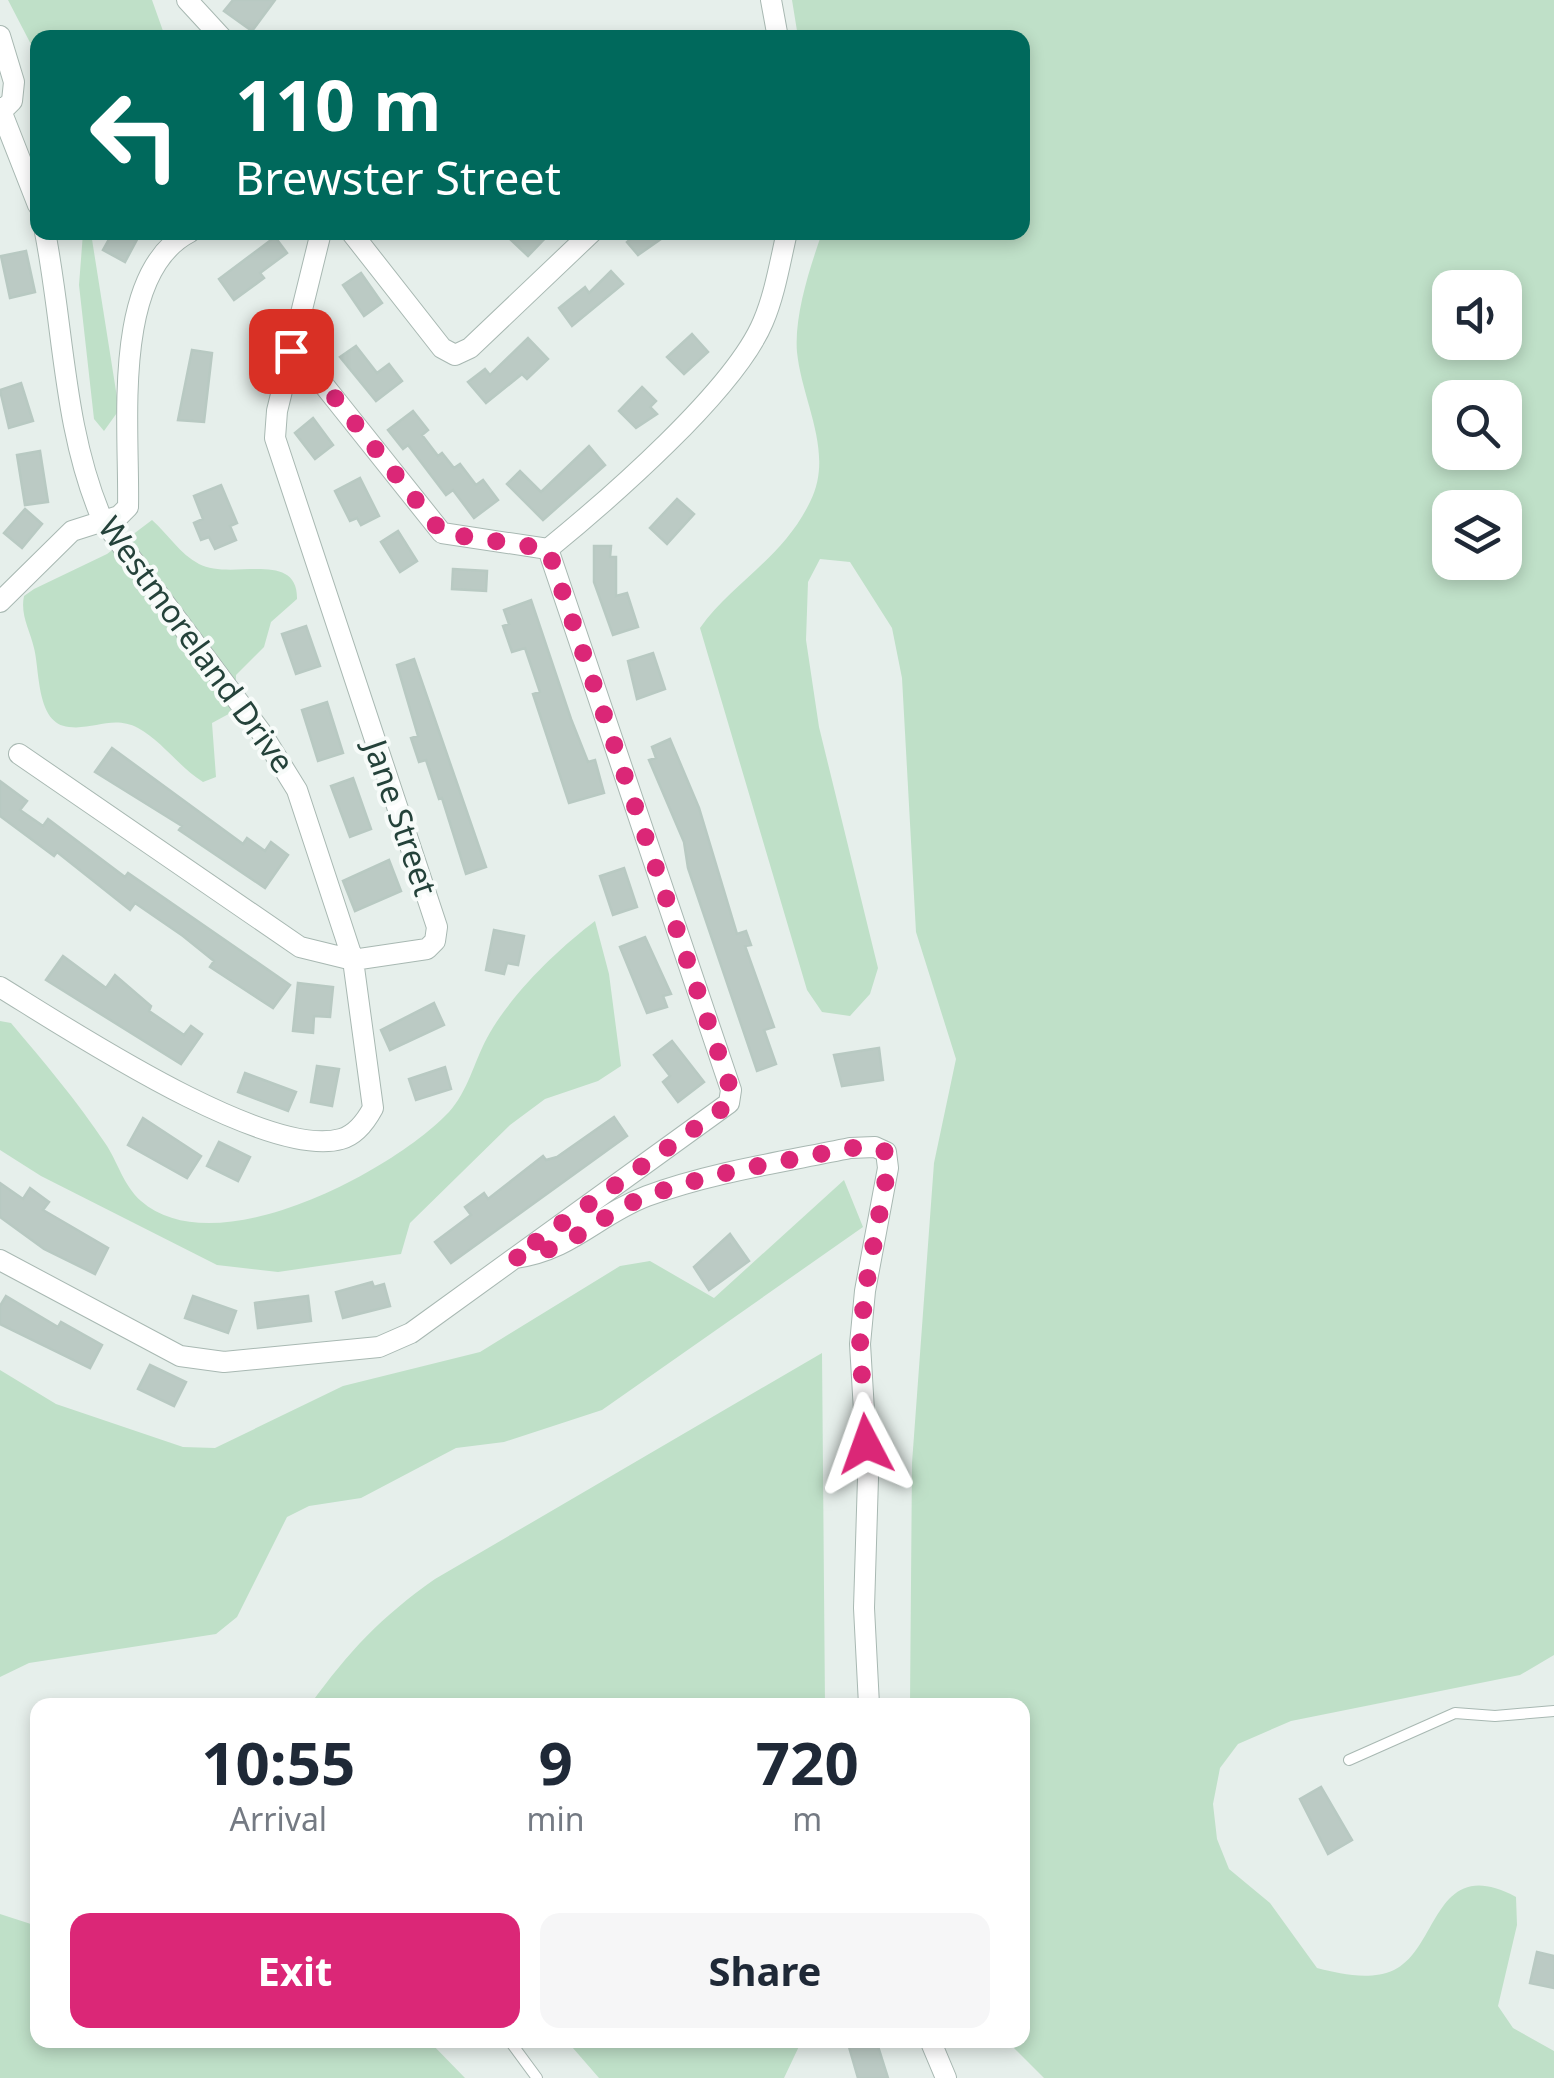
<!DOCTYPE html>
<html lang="en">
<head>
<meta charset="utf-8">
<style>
  body { margin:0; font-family:"Noto Sans",sans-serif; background:#f6f6f7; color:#1f2937; height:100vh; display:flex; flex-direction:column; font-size:38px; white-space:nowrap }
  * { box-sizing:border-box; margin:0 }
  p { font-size:32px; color:#747a83 }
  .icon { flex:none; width:55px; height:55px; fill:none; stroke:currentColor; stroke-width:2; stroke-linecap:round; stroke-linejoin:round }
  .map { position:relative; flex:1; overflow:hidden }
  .panel { position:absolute; left:30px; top:1698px; width:1000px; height:350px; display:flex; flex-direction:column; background:#fff; border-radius:20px; box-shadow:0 5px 15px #0003 }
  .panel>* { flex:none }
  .top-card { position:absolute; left:30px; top:30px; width:1000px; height:210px; border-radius:20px; box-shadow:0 5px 15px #0003; background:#00695c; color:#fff; overflow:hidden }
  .buttons { position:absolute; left:1432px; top:270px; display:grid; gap:20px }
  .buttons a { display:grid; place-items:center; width:90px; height:90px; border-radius:20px; background:#fff; box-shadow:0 5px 15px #0003; font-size:50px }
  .pin { position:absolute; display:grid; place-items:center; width:85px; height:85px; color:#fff; margin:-42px; border-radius:20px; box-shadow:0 5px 15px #0006 }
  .me { position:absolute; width:110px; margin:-55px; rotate:356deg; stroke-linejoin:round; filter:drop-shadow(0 0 8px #0008) }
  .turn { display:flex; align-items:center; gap:35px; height:210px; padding:0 40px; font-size:45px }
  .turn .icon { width:130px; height:130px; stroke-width:2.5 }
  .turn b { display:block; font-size:70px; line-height:85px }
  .eta { display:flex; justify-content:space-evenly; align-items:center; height:170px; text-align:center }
  .eta b { font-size:60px; font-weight:700; line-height:70px }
  .cta { display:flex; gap:20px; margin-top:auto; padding:20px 40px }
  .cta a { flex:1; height:115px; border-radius:20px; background:#db2777; color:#fff; font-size:40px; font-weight:700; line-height:115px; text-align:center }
  .cta a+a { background:#f6f6f7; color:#1f2937 }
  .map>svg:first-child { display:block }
  .green { fill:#bfe0c8; fill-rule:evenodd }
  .building { fill:#bbcac4; stroke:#b8c9c2; stroke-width:2.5 }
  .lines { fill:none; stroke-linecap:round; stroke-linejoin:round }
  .service-casing { stroke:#a8b8b2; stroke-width:12 }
  .minor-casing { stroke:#a8b8b2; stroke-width:22 }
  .service { stroke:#fff; stroke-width:10 }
  .minor { stroke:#fff; stroke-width:20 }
  .route { stroke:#db2777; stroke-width:18; stroke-dasharray:0 32.4 }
  .labels { text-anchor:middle; stroke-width:8; stroke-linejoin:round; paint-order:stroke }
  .street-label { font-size:32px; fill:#24423a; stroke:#f7fbf9 }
</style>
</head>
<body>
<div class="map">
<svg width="1554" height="2078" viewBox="0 0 1554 2078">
  <rect width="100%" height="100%" fill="#e6efeb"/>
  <!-- green -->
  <path class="green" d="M8,0H152L163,31L173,37L38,38L37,56Z
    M792,0H1554V1655L1520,1675L1291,1721L1238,1744L1220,1768L1213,1804L1217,1839L1229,1869L1270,1903L1317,1968C1341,1974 1370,1981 1394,1970C1439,1949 1434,1853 1516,1897L1517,1925L1498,2006L1513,2028L1554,2051V2078H1044L1006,2040H1022V1705H910L912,1463L934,1163L956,1059L916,932L902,678L892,628L850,562L820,559L808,582L806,640L819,727L878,968L870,994L850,1016L822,1012L807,990L700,628C733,582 783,558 810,502C835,453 802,402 797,352C794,316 810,267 822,233L1022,232V38L798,37ZM1450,288H1505V342H1450ZM1450,398H1505V452H1450ZM1450,508H1505V562H1450Z
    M83,233H91L119,410L104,431L94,419L79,285Z
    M152,520C168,534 180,554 199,564C230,581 298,549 297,599L271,622L264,647L236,675V710L212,723L216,777L203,782C179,767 162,741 138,728C113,715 94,730 69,727C36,724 40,671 34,648C30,630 20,615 24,596L34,589L107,554Z
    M595,921L609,974L621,1066L598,1081L545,1099L510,1125L410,1223L401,1254L278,1272L217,1265L41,1176L0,1150V1021L11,1023C44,1062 77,1101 105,1143C118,1162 123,1185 141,1201C215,1266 392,1172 449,1112C468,1091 474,1062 487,1038C510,995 557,950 595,921Z
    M844,1180L863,1227L602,1410L504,1442L456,1448L361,1498L309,1506L287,1517L237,1617L216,1634L29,1663L0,1677V1370L56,1404L183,1447L215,1448L343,1386L480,1352L620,1266L650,1261L714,1298Z
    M822,1353L825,1705H310C349,1651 381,1617 435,1579Z
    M0,1914L37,1926L38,2040H428L465,2078H0Z
    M566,2040H802L784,2078H599Z"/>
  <!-- building -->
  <path class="building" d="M233,0H275L252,31L224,11Z
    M113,232H141L125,262L103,250Z
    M519,232H551L528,256L511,240Z
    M638,232H671L638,255L627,242Z
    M275,237L287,253L260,273L264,278L234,300L219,279Z
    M26,251L35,292L10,298L1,256Z
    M611,271L623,284L572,326L559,308L585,287L589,293Z
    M361,273L382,303L364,316L343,285Z
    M692,334L708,352L684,374L667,357Z
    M528,338L548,359L527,379L522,374L486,403L468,382L485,369L490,375Z
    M356,346L377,373L389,364L402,381L376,401L340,357Z
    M192,350L212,353L204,422L178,420Z
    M21,383L33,421L9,428L0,390Z
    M642,387L656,401L650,407L657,414L636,428L619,411Z
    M413,411L428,430L422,435L438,456L442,453L454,468L460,464L476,485L483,480L498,500L474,518L453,490L446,495L408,445L403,449L388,430Z
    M313,418L333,445L315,459L295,433Z
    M589,446L605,465L543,520L507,484L520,471L541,492Z
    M40,451L48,502L25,505L17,455Z
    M360,478L379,516L361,525L357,518L350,521L335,491Z
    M221,485L237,523L230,526L236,540L215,549L209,537L201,540L194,523L203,519L194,496Z
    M677,499L694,514L667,544L650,528Z
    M25,509L42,524L22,548L4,533Z
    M398,531L417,561L400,572L381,542Z
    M594,546H611L610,557H616V596L627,593L638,627L613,635L594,582Z
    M453,569L487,571L486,591L452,589Z
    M531,600L571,719L588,762L595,760L604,793L569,803L533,694L540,692L525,648L512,652L503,626L509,624L504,610Z
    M306,626L320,666L296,674L282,634Z
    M653,653L665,689L637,699L628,661Z
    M414,659L486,867L466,874L442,798L439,799L426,760L419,762L411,738L418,736L397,665Z
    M327,702L343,753L318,761L302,710Z
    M670,739L699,808L737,934L746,931L751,945L745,946L774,1027L764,1030L776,1064L757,1071L688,868L684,842L649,760L656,758L652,747Z
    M112,748L243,844L247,838L265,851L271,842L288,855L265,888L179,830L182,826L95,772Z
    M353,778L371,829L350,837L331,786Z
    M0,781L27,801L20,810L43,826L48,819L125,877L128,873L290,985L273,1008L210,967L214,961L183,936L135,903L130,910L57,852L54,856L0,816Z
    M389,860L401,891L355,911L343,881Z
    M624,868L637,907L613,915L600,876Z
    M494,930L524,936L518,965L507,963L504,974L486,970Z
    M645,937L671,994L663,996L667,1007L647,1013L620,947Z
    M63,956L106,988L115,975L151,1006L149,1011L184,1035L191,1026L202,1034L181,1064L46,980Z
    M298,983L333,987L330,1017L314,1016L313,1033L293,1031Z
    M434,1003L444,1025L390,1050L381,1030Z
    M672,1041L704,1082L678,1102L663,1082L670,1076L654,1055Z
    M879,1048L883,1080L842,1086L834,1055Z
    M317,1066L339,1069L332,1106L311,1102Z
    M445,1067L451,1089L416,1100L409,1079Z
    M245,1073L296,1092L288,1111L238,1092Z
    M614,1117L627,1136L451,1263L435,1242L471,1215L465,1207L484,1193L488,1199L543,1156L546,1160L557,1157Z
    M143,1118L201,1156L187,1178L128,1145Z
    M219,1142L250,1157L238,1181L207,1166Z
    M0,1183L23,1199L30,1188L49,1202L43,1210L108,1248L95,1274L44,1249L0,1217Z
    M730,1234L749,1261L709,1290L694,1267Z
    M372,1282L374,1287L384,1284L390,1306L343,1318L336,1292Z
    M6,1296L58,1327L61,1322L102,1345L90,1368L0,1324V1306Z
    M193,1296L236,1311L228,1333L185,1318Z
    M308,1296L311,1321L258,1328L255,1303Z
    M150,1365L186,1382L174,1406L138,1389Z
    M1321,1787L1352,1840L1328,1854L1300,1799Z
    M1537,1952L1554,1956V1988L1530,1983Z
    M847,2040H876L888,2078H858Z"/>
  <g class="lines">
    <defs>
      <path id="service" d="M1349,1760L1455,1713L1495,1716L1554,1711
        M509,2040L537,2078"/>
      <path id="minor" d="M187,0L222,38
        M771,0L778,38
        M0,36L14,82L12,101L0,113
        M0,108L38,205
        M351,232L442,348L455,355L470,348L592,232
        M291,351L323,384L442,533L548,549
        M548,549C608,500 734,391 763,322C775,294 780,262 787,232
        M0,602L72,531L119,516L128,507C130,430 110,273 190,232
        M19,754L300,947L353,960L427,949L435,941L437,927L275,438L277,411L321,232
        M0,987C67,1028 266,1160 341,1139C356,1135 366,1121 373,1108L353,960L297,790L261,732L102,519C63,428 64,329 45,232
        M515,1258C572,1250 597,1215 647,1196C712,1172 783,1162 850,1148L875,1147L886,1152L888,1168L865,1291L860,1344L868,1478L864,1608L869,1705
        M0,1260L180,1356L224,1362L379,1347L411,1333L729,1103L731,1090L548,549
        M930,2040L946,2078"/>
    </defs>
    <!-- service casing -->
    <use href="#service" class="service-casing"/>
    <!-- minor casing -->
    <use href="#minor" class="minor-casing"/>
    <!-- service -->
    <use href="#service" class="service"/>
    <!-- minor -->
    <use href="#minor" class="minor"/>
  </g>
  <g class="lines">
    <!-- route -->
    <path class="route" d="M291,351L324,384L442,533L548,549L731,1090L729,1104L513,1258C575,1250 594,1217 645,1197C710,1172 783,1162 850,1148L875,1147L886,1152L888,1168L865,1291L860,1344L866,1444"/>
  </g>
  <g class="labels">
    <!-- street labels -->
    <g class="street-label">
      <text transform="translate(196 645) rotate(54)" y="11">Westmoreland Drive</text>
      <text transform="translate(400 818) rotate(71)" y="11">Jane Street</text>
    </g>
  </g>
</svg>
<div class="buttons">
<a><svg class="icon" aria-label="sound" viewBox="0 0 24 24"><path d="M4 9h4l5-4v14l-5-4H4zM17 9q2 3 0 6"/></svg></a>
<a><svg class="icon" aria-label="search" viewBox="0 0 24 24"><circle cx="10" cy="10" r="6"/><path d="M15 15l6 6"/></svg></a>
<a><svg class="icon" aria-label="layers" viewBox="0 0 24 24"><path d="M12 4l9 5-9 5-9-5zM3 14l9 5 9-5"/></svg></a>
</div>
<div class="pin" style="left:291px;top:351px;background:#d93025"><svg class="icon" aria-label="arrive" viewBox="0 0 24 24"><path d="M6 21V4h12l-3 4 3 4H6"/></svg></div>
<svg class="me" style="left:866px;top:1444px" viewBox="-20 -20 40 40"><path d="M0-17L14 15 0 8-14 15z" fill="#db2777" stroke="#fff" stroke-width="4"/></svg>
<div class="top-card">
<div class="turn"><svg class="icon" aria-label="left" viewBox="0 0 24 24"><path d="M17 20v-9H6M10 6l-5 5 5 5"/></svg><div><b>110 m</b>Brewster Street</div></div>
</div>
<section class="panel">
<div class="eta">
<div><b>10:55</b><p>Arrival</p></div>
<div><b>9</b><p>min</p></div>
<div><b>720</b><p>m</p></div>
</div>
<div class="cta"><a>Exit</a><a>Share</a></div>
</section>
</div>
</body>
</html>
